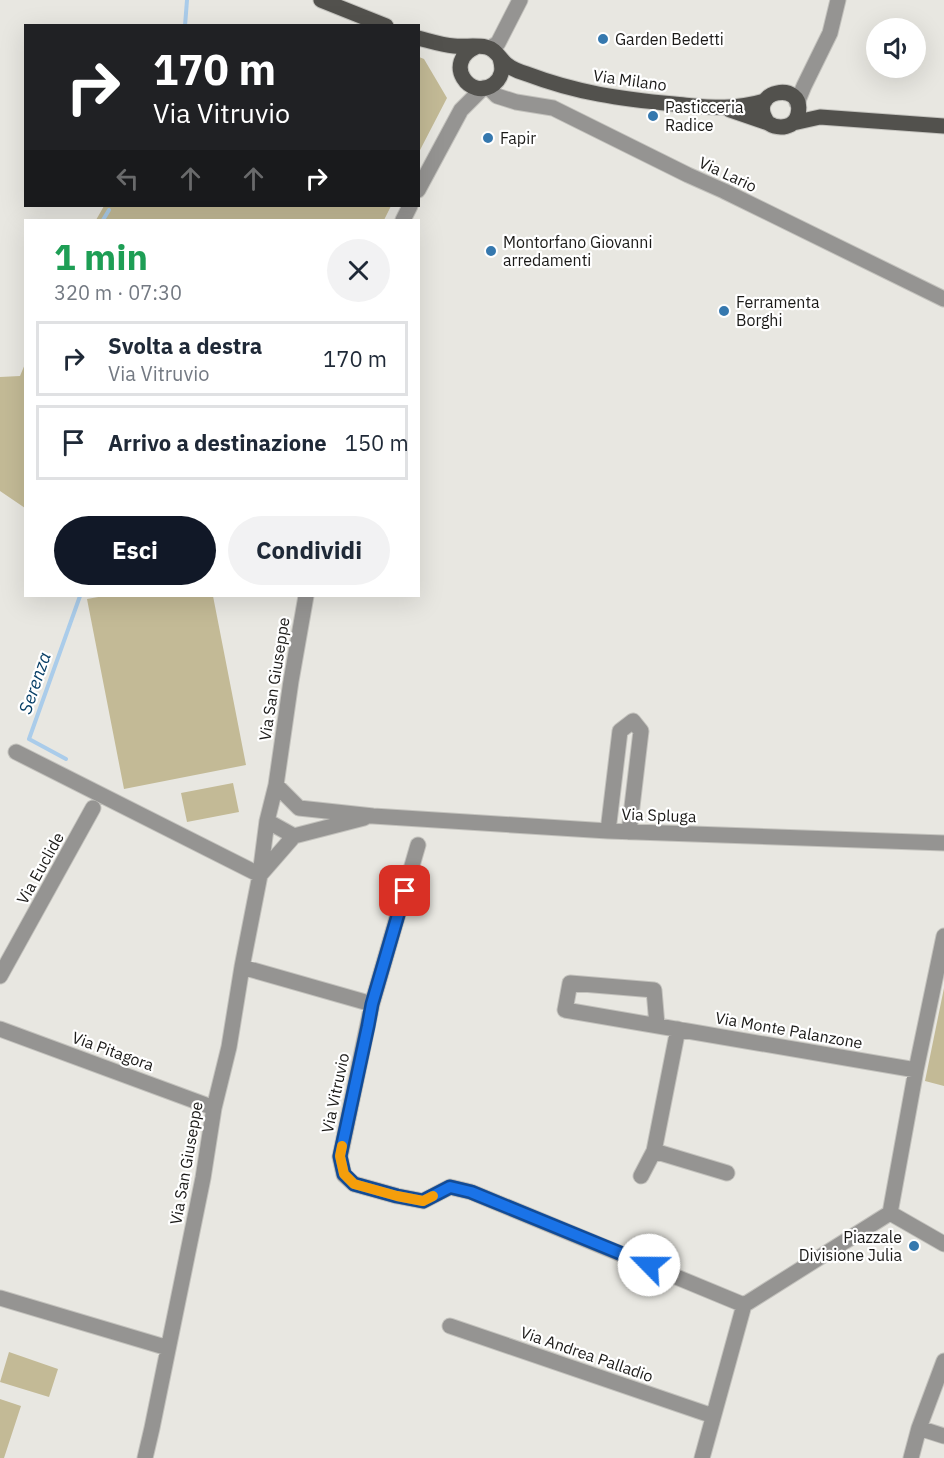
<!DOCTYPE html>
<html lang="it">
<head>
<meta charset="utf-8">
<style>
  body { margin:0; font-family:"IBM Plex Sans",sans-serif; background:#f2f2f3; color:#1f2937; height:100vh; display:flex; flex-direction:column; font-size:22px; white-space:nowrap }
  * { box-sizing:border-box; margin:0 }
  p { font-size:20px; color:#747a83 }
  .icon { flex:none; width:33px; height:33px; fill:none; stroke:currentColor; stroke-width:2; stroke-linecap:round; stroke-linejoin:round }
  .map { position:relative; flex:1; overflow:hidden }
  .details { position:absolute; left:24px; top:219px; width:396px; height:378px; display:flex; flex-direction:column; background:#fff; border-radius:0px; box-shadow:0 6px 24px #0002 }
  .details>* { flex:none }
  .banner { position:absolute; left:24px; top:24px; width:396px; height:183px; border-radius:0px; box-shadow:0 6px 24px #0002; background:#202124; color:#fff; overflow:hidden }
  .fabs { position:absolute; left:866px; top:18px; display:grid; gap:12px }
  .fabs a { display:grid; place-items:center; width:60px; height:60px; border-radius:50%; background:#fff; box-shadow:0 6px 24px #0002; font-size:30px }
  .pin { position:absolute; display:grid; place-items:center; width:51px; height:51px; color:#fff; margin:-26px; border-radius:12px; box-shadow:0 3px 9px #0006 }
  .me { position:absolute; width:66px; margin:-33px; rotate:293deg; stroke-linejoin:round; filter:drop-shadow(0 0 4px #0008) }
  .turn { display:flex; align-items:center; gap:21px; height:126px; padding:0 30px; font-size:27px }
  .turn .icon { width:78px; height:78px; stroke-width:2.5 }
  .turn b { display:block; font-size:42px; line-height:51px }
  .lanes { display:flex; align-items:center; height:57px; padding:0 30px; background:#0003; justify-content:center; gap:30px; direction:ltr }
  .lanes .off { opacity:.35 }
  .round { display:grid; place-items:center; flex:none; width:63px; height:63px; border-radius:32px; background:#f2f2f3 }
  .summary { display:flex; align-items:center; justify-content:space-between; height:102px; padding:0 30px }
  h1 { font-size:36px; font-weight:700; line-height:45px; color:#1e9e55 }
  .action { display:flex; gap:12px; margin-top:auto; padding:12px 30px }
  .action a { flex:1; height:69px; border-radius:36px; background:#111827; color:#fff; font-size:24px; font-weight:700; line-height:69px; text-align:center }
  .action a+a { background:#f2f2f3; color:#1f2937 }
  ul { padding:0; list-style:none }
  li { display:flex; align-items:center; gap:18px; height:75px; margin:0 12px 9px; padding:0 18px; border:3px solid #e0e1e3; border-radius:0px }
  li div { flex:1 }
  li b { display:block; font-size:22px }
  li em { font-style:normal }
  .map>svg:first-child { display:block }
  .green { fill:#c3ba96 }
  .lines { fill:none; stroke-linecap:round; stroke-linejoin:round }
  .stream { stroke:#aaccea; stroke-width:4 }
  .minor-casing { stroke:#c3c2bd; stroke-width:17 }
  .major-casing { stroke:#c3c2bd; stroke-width:17 }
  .minor { stroke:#959492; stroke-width:15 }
  .major { stroke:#52514d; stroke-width:15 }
  .route-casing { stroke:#114b97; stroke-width:15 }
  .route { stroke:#1a73e8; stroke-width:10 }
  .slow { stroke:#f59e0b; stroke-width:10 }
  .poi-dot { fill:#3578ae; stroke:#fff; stroke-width:2 }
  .labels { text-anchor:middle; stroke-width:4.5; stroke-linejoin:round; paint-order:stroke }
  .poi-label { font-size:16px; fill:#1b1a18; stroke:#fff; text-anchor:start }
  .street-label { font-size:16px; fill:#1b1a18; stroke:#fff }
  .water-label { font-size:18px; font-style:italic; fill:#094067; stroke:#fff }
</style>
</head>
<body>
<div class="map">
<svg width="944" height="1458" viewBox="0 0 944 1458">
  <rect width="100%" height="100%" fill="#e8e7e1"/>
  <!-- green -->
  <path class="green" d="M419,57L424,59L447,98L419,152Z
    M104,206H391L384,220H96Z
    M25,364V508L0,491V377L20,376Z
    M104,596H213L246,765L124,789L87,599Z
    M233,783L239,812L187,822L181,793Z
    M944,988V1086L925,1081Z
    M9,1352L58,1369L49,1397L0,1382Z
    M0,1399L21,1406L4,1458H0Z"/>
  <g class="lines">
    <!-- stream -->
    <path class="stream" d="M185,26L187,0
      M103,220L109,210
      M66,759L29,739L80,596"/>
    <defs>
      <path id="minor" d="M490,48L498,43L520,0
        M487,88L491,90L497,96L516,102L553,108L688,175L724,191L944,299
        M797,103L804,86L830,33L838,0
        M418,190L461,110L483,88
        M403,220L410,206
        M16,752L260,875L294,836L364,818
        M276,785L299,808L373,816L608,831L944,843
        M267,821L294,836
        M608,831L620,731L633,721L641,731L629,832
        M418,845L372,1004L340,1157L344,1175L354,1184L397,1196L423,1201L450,1187L471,1192L744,1305
        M242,967L372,1004
        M0,976L93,808
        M657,1025L654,990L570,983L565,1010L916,1070
        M0,1029L214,1108
        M678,1029L654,1151L727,1173
        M641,1176L654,1151
        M890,1213L916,1070L944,936
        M890,1213L944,1244
        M0,1298L168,1348
        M450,1326L713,1416
        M919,1428L944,1436
        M145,1458L152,1428L203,1178L214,1108L229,1047L242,967L260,875L267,821L276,785L291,681L306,596
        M702,1458L744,1305L890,1213
        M911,1458L919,1428L944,1361"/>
      <path id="major" d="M321,0L386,26
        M418,38C430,41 442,45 454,46C464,47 476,45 486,47C496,49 499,58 506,64C512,69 520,72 527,74C577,93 621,99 674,104C708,107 731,111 765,101
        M476,47C442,62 470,102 494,84C503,77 503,68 500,58
        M730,110L768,123C779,130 795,128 798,114C806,79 744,90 768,123
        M793,123L820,117L944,126"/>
    </defs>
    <!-- minor casing -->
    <use href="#minor" class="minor-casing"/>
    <!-- major casing -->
    <use href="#major" class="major-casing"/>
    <!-- minor -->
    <use href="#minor" class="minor"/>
    <!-- major -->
    <use href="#major" class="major"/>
  </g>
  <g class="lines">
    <defs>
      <path id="route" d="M405,891L372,1004L368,1026L340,1156L344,1174L354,1184L397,1196L423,1201L450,1187L471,1192L649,1265"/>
    </defs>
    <!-- route casing -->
    <use href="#route" class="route-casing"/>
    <!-- route -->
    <use href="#route" class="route"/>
    <!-- slow -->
    <path class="slow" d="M342,1146L340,1156L344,1174L354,1184L397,1196L423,1201L433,1196"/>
  </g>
  <!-- markers -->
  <g class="poi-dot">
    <circle cx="603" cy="39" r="6"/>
    <circle cx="653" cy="116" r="6"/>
    <circle cx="488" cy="138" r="6"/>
    <circle cx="491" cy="251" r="6"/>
    <circle cx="724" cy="311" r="6"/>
    <circle cx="914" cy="1246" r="6"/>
  </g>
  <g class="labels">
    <!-- poi labels -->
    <g class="poi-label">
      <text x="615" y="45">Garden Bedetti</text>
      <text x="665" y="113">Pasticceria<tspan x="665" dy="18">Radice</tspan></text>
      <text x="500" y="144">Fapir</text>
      <text x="503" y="248">Montorfano Giovanni<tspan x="503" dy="18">arredamenti</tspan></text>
      <text x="736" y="308">Ferramenta<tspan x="736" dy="18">Borghi</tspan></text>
      <text x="902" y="1243" text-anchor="end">Piazzale<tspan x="902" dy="18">Divisione Julia</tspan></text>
    </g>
    <!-- street labels -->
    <g class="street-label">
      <text transform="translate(630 80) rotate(8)" y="6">Via Milano</text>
      <text transform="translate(728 174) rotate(25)" y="6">Via Lario</text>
      <text transform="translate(274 679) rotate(-81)" y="6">Via San Giuseppe</text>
      <text transform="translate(659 815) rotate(2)" y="6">Via Spluga</text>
      <text transform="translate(40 868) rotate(-61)" y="6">Via Euclide</text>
      <text transform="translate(789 1030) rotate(10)" y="6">Via Monte Palanzone</text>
      <text transform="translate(113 1051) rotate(20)" y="6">Via Pitagora</text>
      <text transform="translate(335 1093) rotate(-78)" y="6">Via Vitruvio</text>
      <text transform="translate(186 1163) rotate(-80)" y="6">Via San Giuseppe</text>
      <text transform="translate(587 1354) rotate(19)" y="6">Via Andrea Palladio</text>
    </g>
    <!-- water labels -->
    <g class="water-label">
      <text transform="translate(35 683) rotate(-71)" y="6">Serenza</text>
    </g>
  </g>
</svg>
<div class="fabs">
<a><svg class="icon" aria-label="sound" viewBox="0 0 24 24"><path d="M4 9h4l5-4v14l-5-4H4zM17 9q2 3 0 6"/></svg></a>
</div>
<div class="pin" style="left:405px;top:891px;background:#d93025"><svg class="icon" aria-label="arrive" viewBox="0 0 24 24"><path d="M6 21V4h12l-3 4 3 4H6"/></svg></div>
<svg class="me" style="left:649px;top:1265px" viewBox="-20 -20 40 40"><circle r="19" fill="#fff"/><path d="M0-13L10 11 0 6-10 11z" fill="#1a73e8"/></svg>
<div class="banner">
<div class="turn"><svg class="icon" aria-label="right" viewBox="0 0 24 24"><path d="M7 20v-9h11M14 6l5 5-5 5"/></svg><div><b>170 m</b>Via Vitruvio</div></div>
<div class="lanes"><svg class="icon off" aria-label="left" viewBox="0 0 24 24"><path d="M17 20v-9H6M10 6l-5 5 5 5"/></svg><svg class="icon off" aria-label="ahead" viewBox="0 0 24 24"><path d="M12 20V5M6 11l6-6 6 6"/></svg><svg class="icon off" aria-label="ahead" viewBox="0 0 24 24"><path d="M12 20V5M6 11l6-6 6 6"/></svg><svg class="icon" aria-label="right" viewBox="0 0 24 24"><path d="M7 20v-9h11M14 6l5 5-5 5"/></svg></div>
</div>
<section class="details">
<div class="summary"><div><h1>1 min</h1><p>320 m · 07:30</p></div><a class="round"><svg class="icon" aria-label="close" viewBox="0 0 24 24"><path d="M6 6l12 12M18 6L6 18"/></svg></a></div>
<ul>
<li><svg class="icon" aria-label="right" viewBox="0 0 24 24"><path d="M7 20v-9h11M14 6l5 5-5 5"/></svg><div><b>Svolta a destra</b><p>Via Vitruvio</p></div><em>170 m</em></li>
<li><svg class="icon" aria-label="arrive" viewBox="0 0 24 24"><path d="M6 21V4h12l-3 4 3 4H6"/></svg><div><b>Arrivo a destinazione</b></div><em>150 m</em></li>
</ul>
<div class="action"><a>Esci</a><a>Condividi</a></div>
</section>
</div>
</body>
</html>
